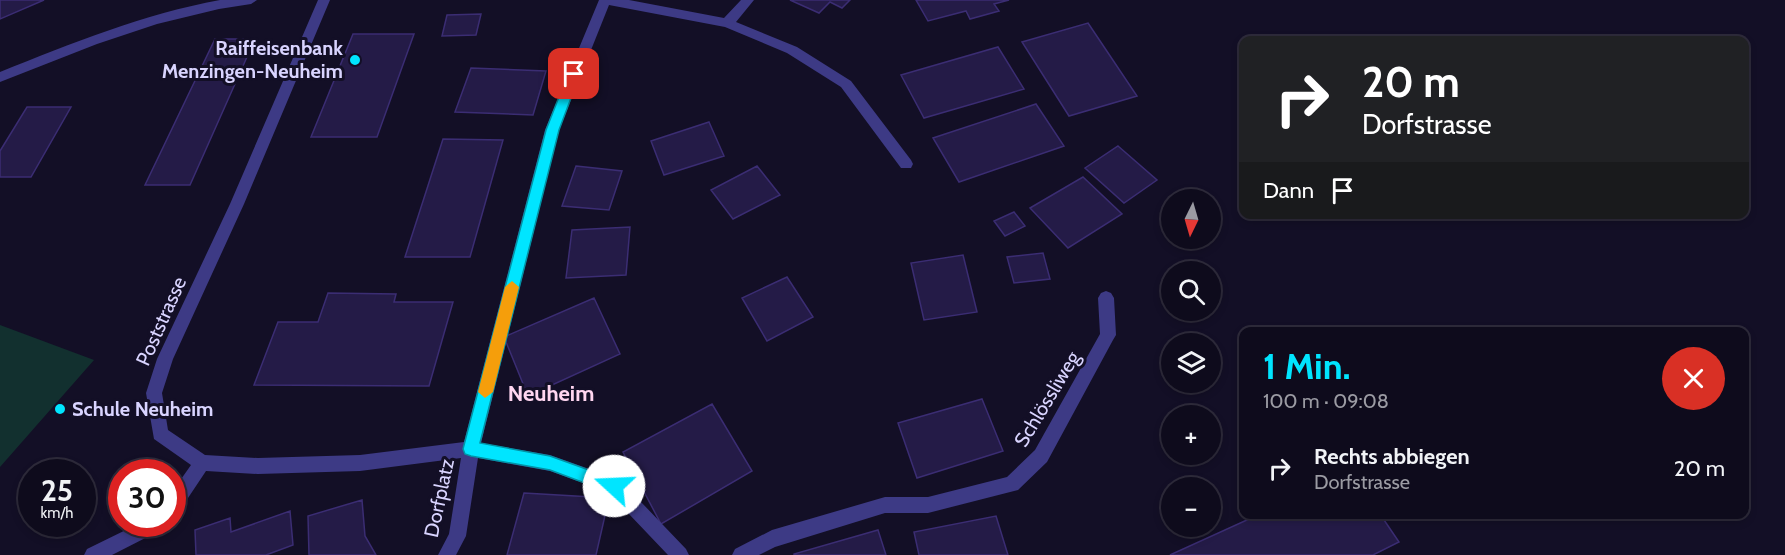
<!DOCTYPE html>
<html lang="de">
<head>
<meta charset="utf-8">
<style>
  body { margin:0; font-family:Cabin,sans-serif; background:#1c1929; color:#f1f3f6; height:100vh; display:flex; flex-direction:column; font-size:22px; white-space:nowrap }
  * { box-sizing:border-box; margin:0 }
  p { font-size:20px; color:#9b9ba3 }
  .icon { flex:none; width:33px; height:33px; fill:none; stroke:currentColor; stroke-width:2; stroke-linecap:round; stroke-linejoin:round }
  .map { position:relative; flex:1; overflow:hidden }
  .panel { position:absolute; left:1239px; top:327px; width:510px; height:192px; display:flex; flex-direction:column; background:#0e0b1c; border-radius:12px; box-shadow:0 3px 9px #0003,0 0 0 2px #2e2b3b }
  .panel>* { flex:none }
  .guide { position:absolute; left:1239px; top:36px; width:510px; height:183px; border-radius:12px; box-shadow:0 3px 9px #0003,0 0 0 2px #2e2b3b; background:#202124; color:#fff; overflow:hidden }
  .needle { width:39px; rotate:185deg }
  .controls { position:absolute; left:1161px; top:189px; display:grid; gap:12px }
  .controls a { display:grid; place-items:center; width:60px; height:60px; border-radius:50%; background:#0e0b1c; box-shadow:0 3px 9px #0003,0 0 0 2px #2e2b3b; font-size:30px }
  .speed { position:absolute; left:18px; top:459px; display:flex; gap:12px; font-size:30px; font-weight:700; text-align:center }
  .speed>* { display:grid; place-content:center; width:78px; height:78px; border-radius:50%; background:#0e0b1c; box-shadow:0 3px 9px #0003,0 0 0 2px #2e2b3b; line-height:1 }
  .speed small { font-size:15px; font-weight:400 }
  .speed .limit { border:9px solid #d22; background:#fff; color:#111 }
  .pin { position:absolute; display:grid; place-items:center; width:51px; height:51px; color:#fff; margin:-26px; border-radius:12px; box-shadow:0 3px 9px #0006 }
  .me { position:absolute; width:66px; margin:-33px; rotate:290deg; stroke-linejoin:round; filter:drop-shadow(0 0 4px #0008) }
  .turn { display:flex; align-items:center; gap:21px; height:126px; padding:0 24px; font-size:27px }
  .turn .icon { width:78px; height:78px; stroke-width:2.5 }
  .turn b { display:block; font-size:42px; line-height:51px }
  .then { display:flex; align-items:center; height:57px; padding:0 24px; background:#0003; gap:12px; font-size:22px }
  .round { display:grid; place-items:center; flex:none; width:63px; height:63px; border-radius:32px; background:#1c1929 }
  .head { display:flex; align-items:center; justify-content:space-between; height:102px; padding:0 24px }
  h1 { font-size:36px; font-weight:700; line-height:45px; color:#00e5ff }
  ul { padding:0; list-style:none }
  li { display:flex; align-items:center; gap:18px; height:78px; padding:0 24px }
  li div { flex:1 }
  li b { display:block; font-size:22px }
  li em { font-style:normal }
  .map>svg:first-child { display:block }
  .green { fill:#12302f }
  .building { fill:#241b47; stroke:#3b2d73; stroke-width:1.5 }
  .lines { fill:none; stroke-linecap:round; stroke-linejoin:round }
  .minor { fill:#3d3a85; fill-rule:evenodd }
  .route { fill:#00e5ff; stroke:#0095a6; stroke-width:1.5 }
  .slow { fill:#f59e0b }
  .poi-dot { fill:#00e5ff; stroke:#130f26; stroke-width:2 }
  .labels { text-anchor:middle; stroke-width:6; stroke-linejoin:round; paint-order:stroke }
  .poi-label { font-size:20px; font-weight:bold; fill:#d9d4ff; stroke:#130f26; text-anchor:end }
  .street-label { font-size:20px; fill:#d9d4ff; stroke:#130f26 }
  .quarter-label { font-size:22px; font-weight:bold; fill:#ffd6f0; stroke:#130f26 }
</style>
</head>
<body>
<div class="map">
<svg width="1785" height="555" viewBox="0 0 1785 555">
  <rect width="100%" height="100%" fill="#130f26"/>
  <!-- green -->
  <path class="green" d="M0,325L94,360L0,467Z"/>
  <!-- building -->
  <path class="building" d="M0,0H44L0,19Z
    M790,0H850L842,8L830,2L819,13Z
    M916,0H1009L994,4L999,11L970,19L966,11L928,21Z
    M481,14L476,35L442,36L447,15Z
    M1088,23L1137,96L1069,116L1022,42Z
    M353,34H414L377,137H311Z
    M215,39H255L190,185H145Z
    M998,47L1024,89L924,118L901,75Z
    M471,68L546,71L533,115L455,112Z
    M1036,104L1064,146L959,182L933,138Z
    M27,107H71L31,177H0V151Z
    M709,122L724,156L664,175L651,141Z
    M443,139L503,140L470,257H405Z
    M1118,146L1157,180L1124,203L1085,168Z
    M576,166L622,171L609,210L562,206Z
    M757,166L780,195L733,219L711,190Z
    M1083,177L1122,214L1068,248L1030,208Z
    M1014,212L1025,226L1005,236L994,221Z
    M630,227L626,275L566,278L572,230Z
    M1043,253L1050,279L1014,283L1007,257Z
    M963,255L977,312L924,320L911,263Z
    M787,277L813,317L767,341L742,298Z
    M328,293L396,294L394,302H453L429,386L254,385L278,322H318Z
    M594,298L620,354L528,396L504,337Z
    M982,399L1003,451L917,478L898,423Z
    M712,404L752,471L661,524L623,452Z
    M524,493L609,498L596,555H507Z
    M362,500L365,536L376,555H309L308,516Z
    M290,511L293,545L266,555H196L195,530L230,518L231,532Z
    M1260,514H1380L1399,542L1373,555H1170Z
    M996,516L1008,555H919L914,532Z
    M878,530L886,555H794V554Z"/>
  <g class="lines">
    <!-- minor -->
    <path class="minor" d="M220,0H257L251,4L219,9L157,24L97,44L0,82V72C72,43 144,14 220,0Z
      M318,0H330L244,204L173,359L162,393L168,430L205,455L258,458L360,455L464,442L545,130L599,0H629L724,18L741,0H754L736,22L797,47L851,81L911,160L913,164L911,168H901L841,87L787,53L725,27L609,5L559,130L481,443L550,455L620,480L686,549L689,555H668L608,492L550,471L478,458L466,536L456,555H438L449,534L461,458L360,471L258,474L206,471L178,513L172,515V492L191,465L154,439L146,393L157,359L230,204Z
      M1106,291L1111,293L1114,298L1116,335L1113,340L1047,462L1018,490L928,513H885L775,547L759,555H732L735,549L772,530L885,497H928L1007,477L1035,450L1100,334L1098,298L1101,293Z
      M138,524H164L161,530L112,555H84L87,549Z"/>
  </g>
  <!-- route -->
  <path class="route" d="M574,69L580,74L559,130L480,443L550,456L614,479L620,481L622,486L620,491L614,494L550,470L471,456L465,454L463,449L546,130L568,74Z"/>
  <!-- slow -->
  <path class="slow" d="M512,281L519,287L493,392L485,398L478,392L505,287Z"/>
  <!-- markers -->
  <g class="poi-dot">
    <circle cx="355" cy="60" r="6"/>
    <circle cx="60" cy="409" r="6"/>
  </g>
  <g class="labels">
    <!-- poi labels -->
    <g class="poi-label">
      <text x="343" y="55">Raiffeisenbank<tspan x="343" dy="23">Menzingen-Neuheim</tspan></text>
      <text x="72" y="416" text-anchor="start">Schule Neuheim</text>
    </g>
    <!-- street labels -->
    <g class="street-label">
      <text transform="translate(161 321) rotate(-66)" y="7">Poststrasse</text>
      <text transform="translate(1047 399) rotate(-59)" y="7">Schlössliweg</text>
      <text transform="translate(439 498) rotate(-78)" y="7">Dorfplatz</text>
    </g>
    <!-- quarter labels -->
    <g class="quarter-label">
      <text x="551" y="401">Neuheim</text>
    </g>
  </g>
</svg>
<div class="controls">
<a><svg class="needle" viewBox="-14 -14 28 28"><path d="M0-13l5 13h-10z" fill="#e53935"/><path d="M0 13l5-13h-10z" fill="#9b9ba3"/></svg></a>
<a><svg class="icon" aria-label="search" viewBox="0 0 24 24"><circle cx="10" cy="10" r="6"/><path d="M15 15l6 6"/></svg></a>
<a><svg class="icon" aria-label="layers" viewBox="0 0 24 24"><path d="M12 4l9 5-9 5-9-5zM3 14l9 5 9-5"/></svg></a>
<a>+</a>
<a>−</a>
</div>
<div class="speed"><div>25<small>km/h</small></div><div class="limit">30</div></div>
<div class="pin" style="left:574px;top:74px;background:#d93025"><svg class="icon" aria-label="arrive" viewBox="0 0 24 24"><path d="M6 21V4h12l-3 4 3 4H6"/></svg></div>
<svg class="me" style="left:614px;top:486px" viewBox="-20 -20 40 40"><circle r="19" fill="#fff"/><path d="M0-13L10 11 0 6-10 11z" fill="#00e5ff"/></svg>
<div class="guide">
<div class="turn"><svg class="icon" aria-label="right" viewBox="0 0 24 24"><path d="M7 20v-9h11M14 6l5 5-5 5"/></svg><div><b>20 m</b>Dorfstrasse</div></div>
<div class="then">Dann<svg class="icon" aria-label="arrive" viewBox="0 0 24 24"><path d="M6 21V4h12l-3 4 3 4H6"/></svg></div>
</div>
<section class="panel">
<div class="head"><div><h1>1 Min.</h1><p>100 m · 09:08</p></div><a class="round" style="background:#d93025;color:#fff"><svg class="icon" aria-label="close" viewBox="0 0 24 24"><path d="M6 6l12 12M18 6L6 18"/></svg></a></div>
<ul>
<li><svg class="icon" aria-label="right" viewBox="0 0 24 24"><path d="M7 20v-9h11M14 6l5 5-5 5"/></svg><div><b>Rechts abbiegen</b><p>Dorfstrasse</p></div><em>20 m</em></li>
</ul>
</section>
</div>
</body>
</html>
